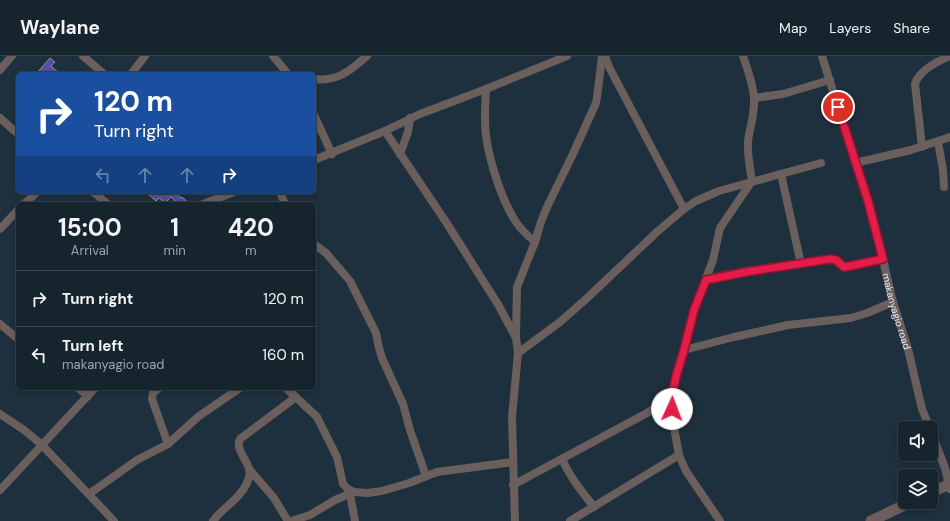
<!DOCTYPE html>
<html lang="en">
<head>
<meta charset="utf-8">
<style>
  body { margin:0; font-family:"DM Sans",sans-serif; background:#23303a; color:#f1f3f6; height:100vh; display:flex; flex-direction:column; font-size:15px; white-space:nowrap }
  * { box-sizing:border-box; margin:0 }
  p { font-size:13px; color:#9ea4aa }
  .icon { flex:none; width:22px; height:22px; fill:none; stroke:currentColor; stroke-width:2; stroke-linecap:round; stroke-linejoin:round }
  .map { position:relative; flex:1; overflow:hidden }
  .side { position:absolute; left:16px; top:146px; width:300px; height:188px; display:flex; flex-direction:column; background:#16242e; border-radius:6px; box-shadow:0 2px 6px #0003,0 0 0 1px #35414a }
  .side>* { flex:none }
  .hud { position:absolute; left:16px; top:16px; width:300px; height:122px; border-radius:6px; box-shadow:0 2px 6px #0003,0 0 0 1px #35414a; background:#1a4fa0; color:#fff; overflow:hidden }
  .fabs { position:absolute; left:898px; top:365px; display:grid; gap:8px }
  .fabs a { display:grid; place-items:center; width:40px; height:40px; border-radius:6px; background:#16242e; box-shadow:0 2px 6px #0003,0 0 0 1px #35414a; font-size:20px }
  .pin { position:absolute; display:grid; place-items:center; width:34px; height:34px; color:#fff; margin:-17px; border:2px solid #fff; border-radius:50%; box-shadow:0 1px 4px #0007 }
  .me { position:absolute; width:44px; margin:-22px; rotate:2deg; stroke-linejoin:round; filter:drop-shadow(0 0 3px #0008) }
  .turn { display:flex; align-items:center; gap:14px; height:84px; padding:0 12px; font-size:18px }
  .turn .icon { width:52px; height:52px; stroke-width:2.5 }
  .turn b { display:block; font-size:28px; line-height:34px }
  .lanes { display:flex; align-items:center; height:38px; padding:0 12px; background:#0003; justify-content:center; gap:20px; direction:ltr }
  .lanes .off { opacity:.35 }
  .eta { display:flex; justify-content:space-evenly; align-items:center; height:68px; text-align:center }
  .eta b { font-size:24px; font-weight:700; line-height:28px }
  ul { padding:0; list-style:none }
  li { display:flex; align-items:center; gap:12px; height:56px; padding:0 12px; border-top:1px solid #35414a }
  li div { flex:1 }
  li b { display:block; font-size:15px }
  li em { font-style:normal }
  header { display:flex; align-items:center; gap:24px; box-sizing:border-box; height:56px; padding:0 20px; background:#16242e; border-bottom:1px solid #35414a }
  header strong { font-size:19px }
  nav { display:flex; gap:22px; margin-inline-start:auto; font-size:14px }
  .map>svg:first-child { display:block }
  .building { fill:#584ea0; stroke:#8e8da4 }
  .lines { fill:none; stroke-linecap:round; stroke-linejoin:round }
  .minor { stroke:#6a5f5c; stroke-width:8 }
  .tertiary { stroke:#6a5f5c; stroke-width:11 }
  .route-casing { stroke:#92132f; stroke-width:10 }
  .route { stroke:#e11d48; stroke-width:7 }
  .labels { text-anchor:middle; stroke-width:3; stroke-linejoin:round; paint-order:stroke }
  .street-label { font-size:10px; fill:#e0ebf4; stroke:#0f171d }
</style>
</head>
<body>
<header>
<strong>Waylane</strong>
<nav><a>Map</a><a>Layers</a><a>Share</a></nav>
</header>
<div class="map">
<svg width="950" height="465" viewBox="0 0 950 465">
  <rect width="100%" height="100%" fill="#1e303d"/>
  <!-- building -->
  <path class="building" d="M50,2L55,6L51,10L60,18H49L46,15L44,18H36Z
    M146,136H175L181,142L182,141L190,148H176L177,147L171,141L165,147L159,142L156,145Z"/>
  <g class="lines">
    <!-- minor -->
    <g class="minor">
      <path d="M83,0L104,18"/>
      <path d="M273,0L288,18"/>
      <path d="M605,0L609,11L684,153"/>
      <path id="s1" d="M822,0L875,170L893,246L908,293L922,353L930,372"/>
      <path d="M0,14L12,0"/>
      <path d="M131,18L145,0"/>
      <path d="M314,23C337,26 350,15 367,0"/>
      <path d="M486,33C485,49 484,64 486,79C489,105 502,145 516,166C521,174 528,180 535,186"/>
      <path d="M754,42L783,38L830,24"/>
      <path d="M314,59L332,98"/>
      <path d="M0,62L18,78"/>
      <path d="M385,75L446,166L499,250L516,282L518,297L512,361L515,465"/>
      <path d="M938,86L943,114L944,131"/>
      <path d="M922,91L915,28C919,15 938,5 950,0"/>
      <path d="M400,98L408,76L410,62"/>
      <path d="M314,104L385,75L420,58L486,33L567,0"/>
      <path d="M855,107L911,94L950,81"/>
      <path d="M781,118L801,208"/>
      <path d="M93,136L108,148"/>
      <path d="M280,136L285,148"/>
      <path d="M24,148L37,136"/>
      <path d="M203,148L234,136"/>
      <path d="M0,173L18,154"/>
      <path d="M314,188L326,197L350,225L376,277L379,292L382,302L403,348L410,374L426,420"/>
      <path d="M706,223L746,215L830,203L836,204L843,211L883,203"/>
      <path d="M0,268L18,283"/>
      <path d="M516,281L517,231L535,186L541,166L547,151L572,100L596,47L598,34L602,0"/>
      <path d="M684,294L734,281L788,269L851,262L867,257L893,246"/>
      <path d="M518,297L560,266L585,244L658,175L684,153L696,145L719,135L821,107"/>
      <path d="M78,332L88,340"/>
      <path d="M159,332L153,337L152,343L168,388"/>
      <path d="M286,332L317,361L337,401L343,428L348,433L354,436L368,437L382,435L409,427L437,416L513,406"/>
      <path d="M0,358L24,374L41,388L114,465"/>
      <path d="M931,375L945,412L950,433"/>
      <path d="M562,403C570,421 582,436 594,451"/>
      <path d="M250,414L274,442L288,465"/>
      <path d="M513,429L647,357L671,342"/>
      <path d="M0,434L95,332"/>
      <path d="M89,438L137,404L168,388L199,360L240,332"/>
      <path d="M350,438L355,465"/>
      <path d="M213,465C224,450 244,441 249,421C253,407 234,396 240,383L296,341"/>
      <path d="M291,465L310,459L335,444L354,436"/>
      <path d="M570,465L679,399"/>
      <path d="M720,465L686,415L679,399L675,377L671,342L694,254L713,204L720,172L752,125C750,112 747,99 748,85C750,71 755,57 754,42C753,28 748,14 743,0"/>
    </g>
    <!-- tertiary -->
    <path class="tertiary" d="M931,436L948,429
      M871,465L911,446"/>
  </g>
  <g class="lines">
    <defs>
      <path id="route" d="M672,353L671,342L677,317L684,294L694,254L706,224L746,216L830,203L836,204L844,211L850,210L883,203L868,145L838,51"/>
    </defs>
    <!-- route casing -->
    <use href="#route" class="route-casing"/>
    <!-- route -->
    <use href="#route" class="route"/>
  </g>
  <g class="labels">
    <!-- street labels -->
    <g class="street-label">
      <text dy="4" stroke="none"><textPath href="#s1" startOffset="266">makanyagio road</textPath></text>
    </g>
  </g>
</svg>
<div class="fabs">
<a><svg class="icon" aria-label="sound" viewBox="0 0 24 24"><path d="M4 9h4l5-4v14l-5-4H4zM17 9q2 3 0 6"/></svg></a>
<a><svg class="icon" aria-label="layers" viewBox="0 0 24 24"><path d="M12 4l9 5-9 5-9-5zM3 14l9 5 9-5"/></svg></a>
</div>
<div class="pin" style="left:838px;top:51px;background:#d93025"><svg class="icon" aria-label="arrive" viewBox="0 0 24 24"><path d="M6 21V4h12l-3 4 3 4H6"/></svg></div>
<svg class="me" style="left:672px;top:353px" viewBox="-20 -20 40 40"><circle r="19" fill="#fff"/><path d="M0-13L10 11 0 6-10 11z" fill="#e11d48"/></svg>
<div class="hud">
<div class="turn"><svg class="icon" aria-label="right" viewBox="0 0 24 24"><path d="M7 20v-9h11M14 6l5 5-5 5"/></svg><div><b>120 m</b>Turn right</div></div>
<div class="lanes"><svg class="icon off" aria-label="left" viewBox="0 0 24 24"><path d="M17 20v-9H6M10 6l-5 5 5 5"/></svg><svg class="icon off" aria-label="ahead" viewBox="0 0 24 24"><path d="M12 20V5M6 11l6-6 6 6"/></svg><svg class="icon off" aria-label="ahead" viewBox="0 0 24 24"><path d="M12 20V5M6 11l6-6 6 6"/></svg><svg class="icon" aria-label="right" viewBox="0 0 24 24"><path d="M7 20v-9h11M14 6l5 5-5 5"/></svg></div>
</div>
<section class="side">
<div class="eta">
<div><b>15:00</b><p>Arrival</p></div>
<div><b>1</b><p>min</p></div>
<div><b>420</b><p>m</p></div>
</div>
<ul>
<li><svg class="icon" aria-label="right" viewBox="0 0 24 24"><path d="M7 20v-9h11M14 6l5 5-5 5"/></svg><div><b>Turn right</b></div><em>120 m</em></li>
<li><svg class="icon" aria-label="left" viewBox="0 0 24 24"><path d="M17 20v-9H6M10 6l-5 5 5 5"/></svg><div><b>Turn left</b><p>makanyagio road</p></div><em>160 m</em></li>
</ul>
</section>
</div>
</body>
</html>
